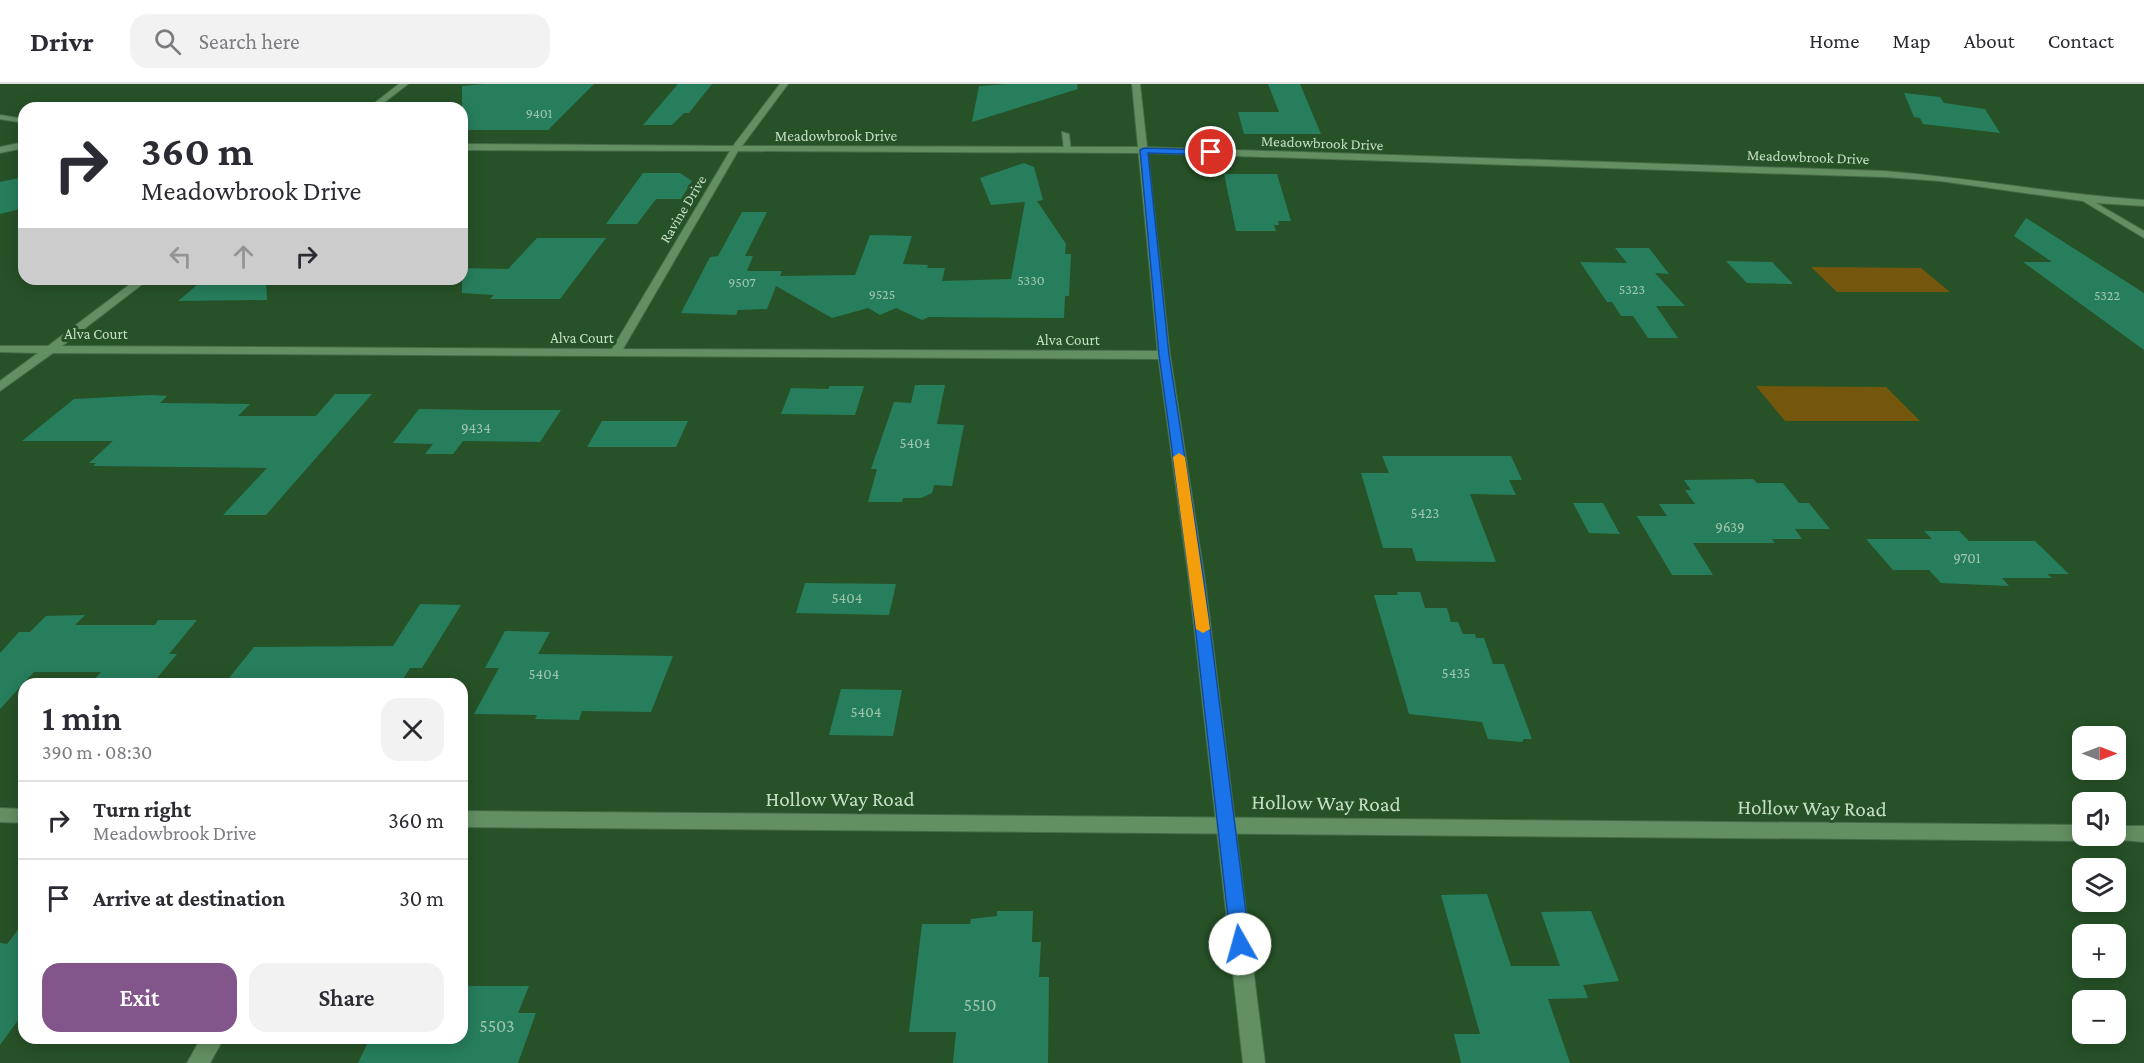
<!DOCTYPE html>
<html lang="en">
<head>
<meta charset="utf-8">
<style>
  body { margin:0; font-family:"Crimson Pro",serif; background:#f2f2f3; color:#2b2b33; height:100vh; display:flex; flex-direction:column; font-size:22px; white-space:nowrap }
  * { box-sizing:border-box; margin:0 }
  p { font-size:20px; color:#7c7c81 }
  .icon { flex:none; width:33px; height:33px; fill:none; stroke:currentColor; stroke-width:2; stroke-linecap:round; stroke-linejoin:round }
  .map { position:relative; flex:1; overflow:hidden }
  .side { position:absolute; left:18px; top:594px; width:450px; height:366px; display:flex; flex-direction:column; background:#fff; border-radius:18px; box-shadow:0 3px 15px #0003 }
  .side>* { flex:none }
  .guide { position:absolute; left:18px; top:18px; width:450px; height:183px; border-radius:18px; box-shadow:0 3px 15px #0003; background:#fff; color:#2b2b33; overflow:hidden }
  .needle { width:39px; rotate:90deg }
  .tools { position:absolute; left:2072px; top:642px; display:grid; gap:12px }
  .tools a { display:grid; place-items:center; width:54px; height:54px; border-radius:12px; background:#fff; box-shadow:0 3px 15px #0003; font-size:30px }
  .pin { position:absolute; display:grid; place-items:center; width:51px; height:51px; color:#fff; margin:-26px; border:3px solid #fff; border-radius:50%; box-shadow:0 2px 6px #0007 }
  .me { position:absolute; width:66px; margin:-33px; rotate:353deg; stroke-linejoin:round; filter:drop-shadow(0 0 4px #0008) }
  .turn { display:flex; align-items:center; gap:21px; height:126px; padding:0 24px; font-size:27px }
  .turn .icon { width:78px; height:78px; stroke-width:2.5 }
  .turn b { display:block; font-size:42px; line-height:51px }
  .lanes { display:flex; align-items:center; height:57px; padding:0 24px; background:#0003; justify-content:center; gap:30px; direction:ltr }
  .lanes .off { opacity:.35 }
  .round { display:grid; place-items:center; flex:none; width:63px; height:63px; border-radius:18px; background:#f2f2f3 }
  .headline { display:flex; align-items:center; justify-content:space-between; height:102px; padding:0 24px }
  h1 { font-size:36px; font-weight:600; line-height:45px }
  .cta { display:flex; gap:12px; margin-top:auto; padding:12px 24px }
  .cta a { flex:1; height:69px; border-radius:18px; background:#83568b; color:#fff; font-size:24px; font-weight:600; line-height:69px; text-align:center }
  .cta a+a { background:#f2f2f3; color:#2b2b33 }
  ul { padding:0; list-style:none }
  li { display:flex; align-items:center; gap:18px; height:78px; padding:0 24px; border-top:2px solid #e1e1e2 }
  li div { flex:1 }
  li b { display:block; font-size:22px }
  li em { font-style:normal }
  header { display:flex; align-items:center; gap:36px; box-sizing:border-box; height:84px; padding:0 30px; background:#fff; border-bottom:2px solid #e1e1e2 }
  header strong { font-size:28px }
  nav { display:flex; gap:33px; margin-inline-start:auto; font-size:21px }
  .search { width:420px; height:54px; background:#f2f2f3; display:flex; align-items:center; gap:15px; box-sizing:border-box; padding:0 21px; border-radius:18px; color:#7c7c81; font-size:22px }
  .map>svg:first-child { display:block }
  .green { fill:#74560c }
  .building { fill:#277e5d }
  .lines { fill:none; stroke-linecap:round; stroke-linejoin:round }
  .lane-casing { stroke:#466c49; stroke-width:2 }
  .street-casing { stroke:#466c49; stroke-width:2 }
  .secondary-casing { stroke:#466c49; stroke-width:2 }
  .lane { fill:#639063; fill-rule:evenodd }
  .street { fill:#639063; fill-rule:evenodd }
  .secondary { fill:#639063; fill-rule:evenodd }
  .route { fill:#1a73e8; stroke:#114b97; stroke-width:1.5 }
  .slow { fill:#f59e0b }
  .labels { text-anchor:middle; stroke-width:6; stroke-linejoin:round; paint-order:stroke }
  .far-number-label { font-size:14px; fill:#9fc6ac }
  .far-street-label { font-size:15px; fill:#c7dec6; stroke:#275228 }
  .number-label { font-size:15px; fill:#9fc6ac }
  .near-number-label { font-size:18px; fill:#9fc6ac }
  .near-street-label { font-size:21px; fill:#c7dec6; stroke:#275228 }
</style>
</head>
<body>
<header>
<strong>Drivr</strong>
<div class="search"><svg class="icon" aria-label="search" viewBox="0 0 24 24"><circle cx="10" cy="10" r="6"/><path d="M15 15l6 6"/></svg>Search here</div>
<nav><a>Home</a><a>Map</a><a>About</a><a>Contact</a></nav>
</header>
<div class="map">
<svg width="2144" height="979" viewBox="0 0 2144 979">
  <rect width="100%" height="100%" fill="#275228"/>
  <!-- green -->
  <path class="green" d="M1811,183L1921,184L1950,208H1837Z
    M1756,302L1886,303L1920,337H1785Z"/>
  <!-- building -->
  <path class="building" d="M484,0H594L548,46H462V2Z
    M678,0H712L689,29H684L672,41H643Z
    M1009,0H1077L1078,5L972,38L979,2Z
    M1268,0H1300L1321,50H1244L1238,28H1279Z
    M1904,9L1940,13L1944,19L1985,25L2000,49L1923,40L1920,34L1914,33Z
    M1024,79L1034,83L1043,116L1037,117L1066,160L1065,170H1071L1069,212H1065L1064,234L929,233L922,236L896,224L880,231L868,224L832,234L776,202L767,225L738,226L736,231L681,229L710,173L718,172L742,128H767L745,172H753L747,187H782L780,192L855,191L870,151L912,152L903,180L928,181L927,184H945L942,197L1011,195L1025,118L991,121L980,94Z
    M643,89H680L692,97L681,115H656L637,140H606Z
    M1224,90H1277L1291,137H1278L1279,141H1274L1276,147H1236Z
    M24,93V124L0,130V98Z
    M2026,134L2144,209V266L2023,178H2052L2014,152Z
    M537,154H606L560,215H490L494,211L462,209V184L508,185Z
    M1615,164H1649L1669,190L1655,189L1685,222H1656L1678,254H1648L1633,232H1621L1612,218H1607L1580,178L1627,179Z
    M1726,177L1772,178L1793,200L1747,199Z
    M204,195H266L267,216L178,217Z
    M915,301H945L937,340L964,341L952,402L934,401L932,409L921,414H903L902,418H868L877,385H871L894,318L911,319Z
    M830,302H864L855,331L781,330L791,304L828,305Z
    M335,310H372L266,431H223L267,384L93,382L96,379H89L113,357H22L74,315L150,311L167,312L160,319L250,320L238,332H316Z
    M419,325L485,326H561L540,358L463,357L453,370H425L433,360L393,359Z
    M602,337H688L676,363H587Z
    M1382,372H1511L1522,396H1509L1516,411L1470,410L1496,478L1416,477L1412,464H1383L1361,389H1389Z
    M1753,395L1757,399H1783L1799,419H1809L1830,445H1795L1802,455H1772L1775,459H1693L1713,491H1672L1637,432H1667L1659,420H1695L1685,406H1691L1684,396Z
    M1573,419H1603L1620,450L1589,449Z
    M1924,447H1959L1969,457H2035L2069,490H2047L2052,494H2002L2009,502L1941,499L1929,486H1893L1866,455H1932Z
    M805,499L896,500L889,531L796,529Z
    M1397,508H1420L1425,524H1447L1451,538H1458L1463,550H1475L1476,554H1484L1493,580H1504L1532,655H1524L1522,658L1488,655L1482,638L1409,630L1374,511H1398Z
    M420,520L461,521L422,584H410L400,600H271L275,594H229L254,563L393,562Z
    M85,531L75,541H155L158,536H197L169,570H177L157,594L95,595L101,588H34L0,625V569L19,548H30L46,532Z
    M505,547L550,548L538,570L673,572L651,628L582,627L579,636L535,635L537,631L474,630L499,584H485Z
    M841,605L902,606L893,652L829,651Z
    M1487,810L1511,882H1560L1541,828L1591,827L1619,897L1583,901L1588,914L1548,915L1570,979H1461L1454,950H1480L1441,811Z
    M997,827H1033L1032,858H1041L1039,893H1049L1048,979H953L956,948H909L922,840H970L971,835L997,832Z
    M24,838V928L0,961V859L7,860Z
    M462,902H529L518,929H536L518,979H358L370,954H462Z"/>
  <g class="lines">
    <defs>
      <path id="lane" d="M1062,48L1069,50L1071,68L1064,66Z"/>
      <path id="street" d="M399,0H408L377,24H368Z
        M780,0H788L742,62L1144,63L1884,87C1971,94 2057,110 2144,116V122L2096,119L2144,147V154L2083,117L1940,97L1884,93L1144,69L738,67L623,265L1164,267L1170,271L1164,275L53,269L0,307V297L38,269L0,268V262H48L137,195H149L62,262L612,265L730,67L462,66V60L733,62Z
        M0,31L24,35V39L0,35Z
        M24,58V64L0,69V63Z
        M0,724L24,725V739L0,738Z
        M462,727L2082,741V752H2090L2082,757L462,743Z
        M2115,742H2144V758L2108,755L2106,752H2115Z
        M201,954H224L210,979H187Z"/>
      <path id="secondary" d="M1132,0H1140L1170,271L1205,497L1265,979H1243L1189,497L1158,271Z"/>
    </defs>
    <!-- lane casing -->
    <use href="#lane" class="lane-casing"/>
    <!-- street casing -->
    <use href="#street" class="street-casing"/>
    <!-- secondary casing -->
    <use href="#secondary" class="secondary-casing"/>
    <!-- lane -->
    <use href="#lane" class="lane"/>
    <!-- street -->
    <use href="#street" class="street"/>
    <!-- secondary -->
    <use href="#secondary" class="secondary"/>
  </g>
  <!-- route -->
  <path class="route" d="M1144,64L1211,66L1215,68L1211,71L1148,69L1169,271L1204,497L1250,860L1247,866L1240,868L1234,866L1231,860L1190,497L1159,271L1140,66Z"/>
  <!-- slow -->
  <path class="slow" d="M1179,369L1185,373L1210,545L1203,549L1196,545L1173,373Z"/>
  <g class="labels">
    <!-- far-number labels -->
    <g class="far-number-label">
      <text x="539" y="34">9401</text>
      <text x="1031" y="201">5330</text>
      <text x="742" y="203">9507</text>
      <text x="1632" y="210">5323</text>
      <text x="882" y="215">9525</text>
      <text x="2107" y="216">5322</text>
    </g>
    <!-- far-street labels -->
    <g class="far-street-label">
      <text x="836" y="57">Meadowbrook Drive</text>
      <text transform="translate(1322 59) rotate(2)" y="5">Meadowbrook Drive</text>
      <text transform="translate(1808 73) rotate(2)" y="5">Meadowbrook Drive</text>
      <text transform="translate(683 125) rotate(-59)" y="5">Ravine Drive</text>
      <text x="96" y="255">Alva Court</text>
      <text x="582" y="259">Alva Court</text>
      <text x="1068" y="261">Alva Court</text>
    </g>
    <!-- number labels -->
    <g class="number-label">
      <text x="476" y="349">9434</text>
      <text x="915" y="364">5404</text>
      <text x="1425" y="434">5423</text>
      <text x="1730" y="448">9639</text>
      <text x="1967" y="479">9701</text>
      <text x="847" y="519">5404</text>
      <text x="1456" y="594">5435</text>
      <text x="544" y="595">5404</text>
      <text x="866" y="633">5404</text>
    </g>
    <!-- near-number labels -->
    <g class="near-number-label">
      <text x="980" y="927">5510</text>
      <text x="497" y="948">5503</text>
    </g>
    <!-- near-street labels -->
    <g class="near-street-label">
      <text x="840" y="722">Hollow Way Road</text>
      <text transform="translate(1326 719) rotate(1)" y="7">Hollow Way Road</text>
      <text transform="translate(1812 724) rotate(1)" y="7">Hollow Way Road</text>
    </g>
  </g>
</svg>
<div class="tools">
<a><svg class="needle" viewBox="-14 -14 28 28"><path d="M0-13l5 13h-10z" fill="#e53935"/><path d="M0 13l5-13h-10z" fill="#7c7c81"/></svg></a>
<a><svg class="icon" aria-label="sound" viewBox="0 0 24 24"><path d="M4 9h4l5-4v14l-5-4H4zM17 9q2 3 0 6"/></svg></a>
<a><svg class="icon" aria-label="layers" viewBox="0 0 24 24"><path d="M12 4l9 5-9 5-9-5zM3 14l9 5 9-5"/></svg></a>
<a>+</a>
<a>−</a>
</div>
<div class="pin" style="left:1211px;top:68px;background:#d93025"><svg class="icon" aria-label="arrive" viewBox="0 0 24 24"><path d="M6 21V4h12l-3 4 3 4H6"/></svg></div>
<svg class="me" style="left:1240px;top:860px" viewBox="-20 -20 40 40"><circle r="19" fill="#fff"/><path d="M0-13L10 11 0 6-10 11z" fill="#1a73e8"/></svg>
<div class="guide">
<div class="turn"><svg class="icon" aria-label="right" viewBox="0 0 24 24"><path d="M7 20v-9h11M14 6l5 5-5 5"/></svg><div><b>360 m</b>Meadowbrook Drive</div></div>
<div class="lanes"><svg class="icon off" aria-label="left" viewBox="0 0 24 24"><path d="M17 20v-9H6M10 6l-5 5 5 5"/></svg><svg class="icon off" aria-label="ahead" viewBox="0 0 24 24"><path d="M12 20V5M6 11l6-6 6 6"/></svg><svg class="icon" aria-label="right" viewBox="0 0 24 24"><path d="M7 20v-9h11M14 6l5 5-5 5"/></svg></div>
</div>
<section class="side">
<div class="headline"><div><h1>1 min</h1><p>390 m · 08:30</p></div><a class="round"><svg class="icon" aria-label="close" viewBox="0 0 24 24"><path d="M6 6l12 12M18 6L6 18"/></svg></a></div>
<ul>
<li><svg class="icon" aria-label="right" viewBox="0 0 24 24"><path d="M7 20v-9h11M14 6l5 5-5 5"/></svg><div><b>Turn right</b><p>Meadowbrook Drive</p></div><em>360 m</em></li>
<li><svg class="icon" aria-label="arrive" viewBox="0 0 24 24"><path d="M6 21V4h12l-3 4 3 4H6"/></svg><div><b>Arrive at destination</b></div><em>30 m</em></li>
</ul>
<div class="cta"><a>Exit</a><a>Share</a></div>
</section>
</div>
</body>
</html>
